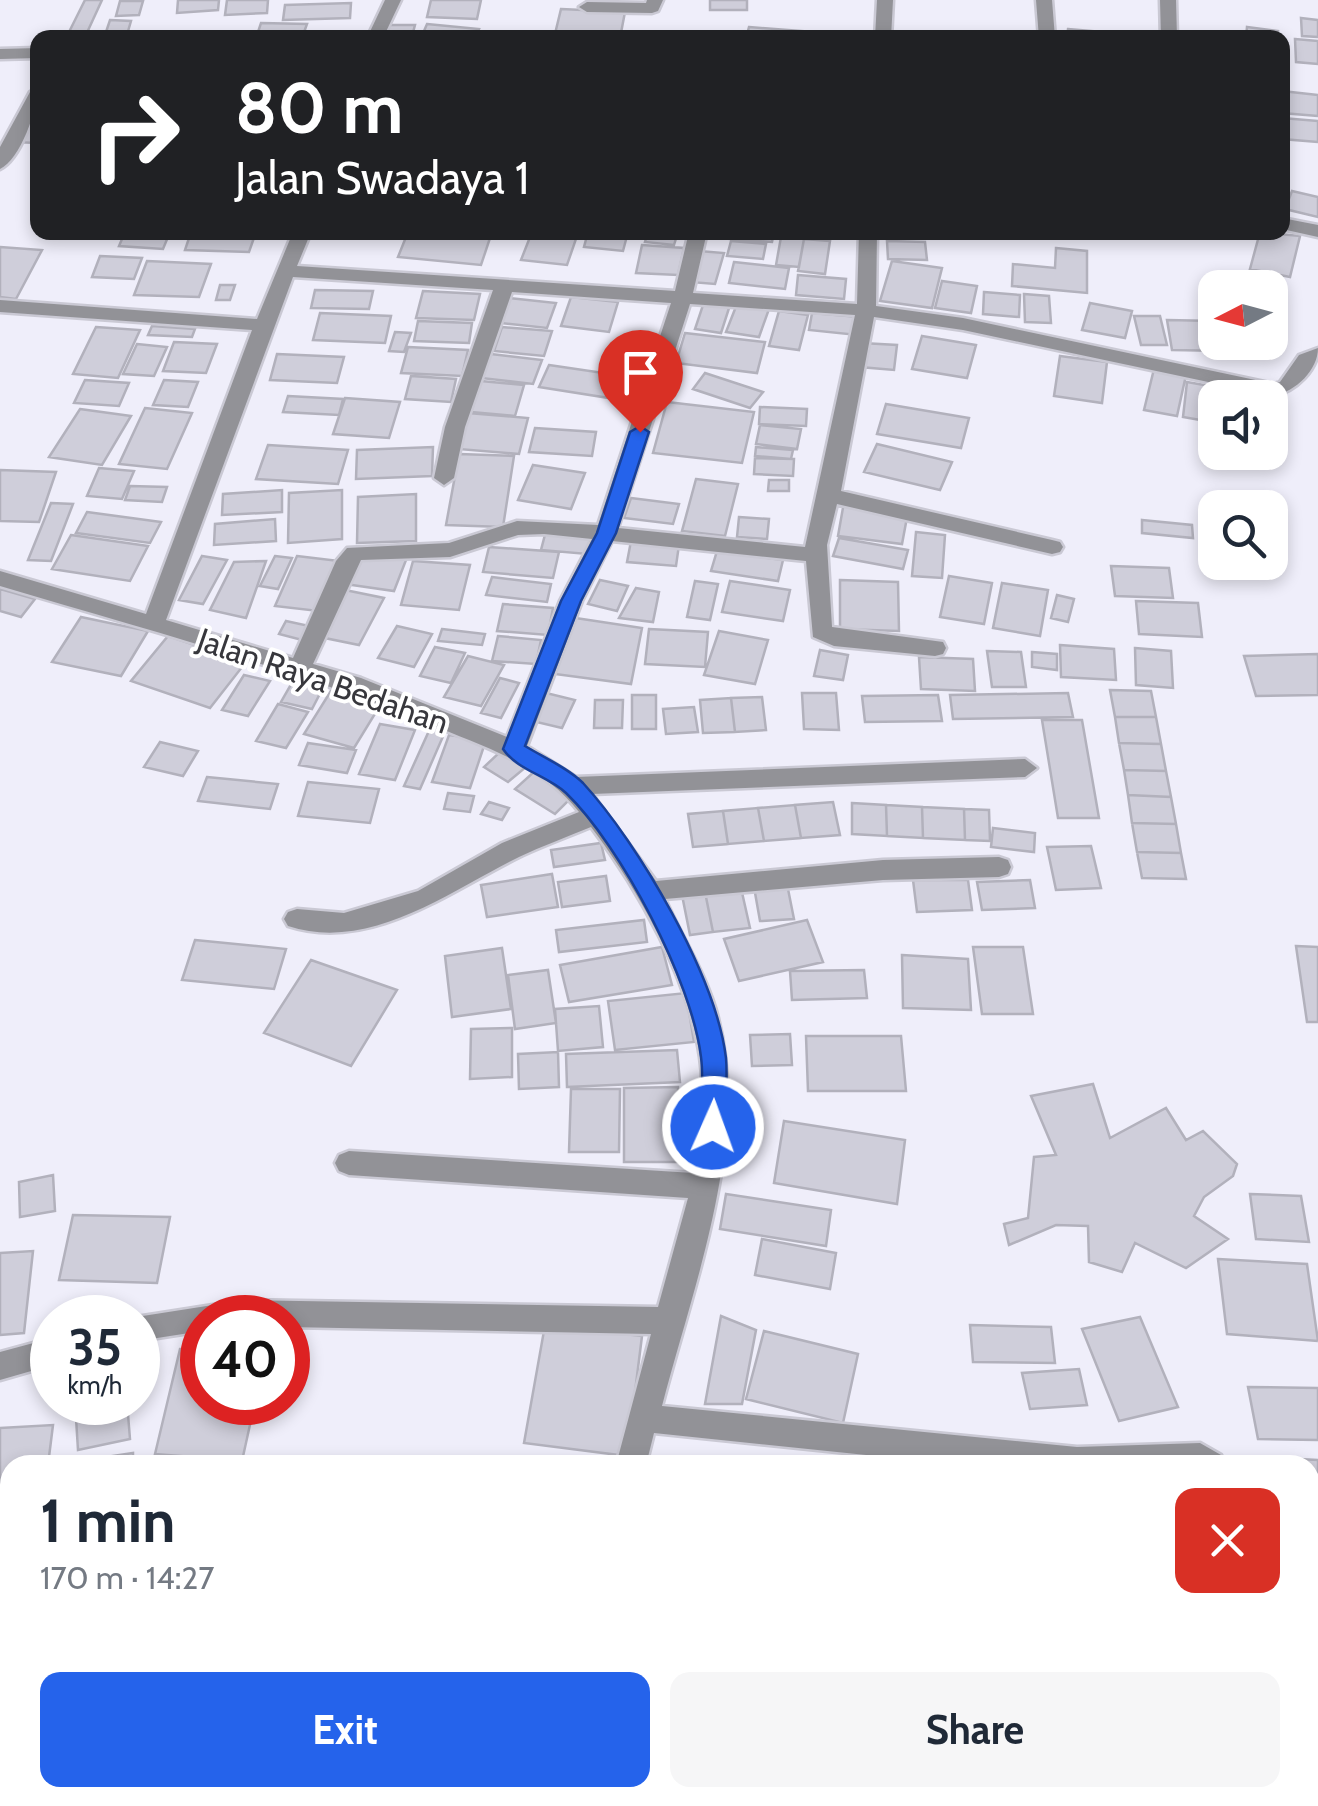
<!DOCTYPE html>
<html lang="en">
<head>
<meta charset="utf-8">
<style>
  body { margin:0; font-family:Cabin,sans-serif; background:#f6f6f7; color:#1f2937; height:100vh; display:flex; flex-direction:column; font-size:38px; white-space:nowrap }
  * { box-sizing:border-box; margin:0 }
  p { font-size:32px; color:#747a83 }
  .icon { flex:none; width:55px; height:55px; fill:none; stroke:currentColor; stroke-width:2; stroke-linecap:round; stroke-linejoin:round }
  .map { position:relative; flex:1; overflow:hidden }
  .side { position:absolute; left:0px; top:1455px; width:1320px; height:352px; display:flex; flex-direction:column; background:#fff; border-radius:30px 30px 0 0; box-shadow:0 5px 15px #0003 }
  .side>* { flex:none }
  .hud { position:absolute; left:30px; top:30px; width:1260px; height:210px; border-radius:20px; box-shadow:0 5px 15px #0003; background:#202124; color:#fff; overflow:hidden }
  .needle { width:65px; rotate:264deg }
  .buttons { position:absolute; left:1198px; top:270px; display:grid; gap:20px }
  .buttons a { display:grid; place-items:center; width:90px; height:90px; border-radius:20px; background:#fff; box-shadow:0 5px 15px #0003; font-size:50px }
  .speed { position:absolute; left:30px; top:1295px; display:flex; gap:20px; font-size:50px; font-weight:700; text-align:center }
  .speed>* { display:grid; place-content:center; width:130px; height:130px; border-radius:50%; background:#fff; box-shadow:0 5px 15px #0003; line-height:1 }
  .speed small { font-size:25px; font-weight:400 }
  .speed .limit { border:15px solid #d22; background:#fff; color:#111 }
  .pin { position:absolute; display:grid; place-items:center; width:85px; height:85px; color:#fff; margin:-102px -42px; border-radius:50% 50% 50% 0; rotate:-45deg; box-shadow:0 0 10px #0007 }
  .pin .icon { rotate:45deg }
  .me { position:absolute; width:110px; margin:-55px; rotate:2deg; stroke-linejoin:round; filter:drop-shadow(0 0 8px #0008) }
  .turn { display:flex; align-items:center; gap:35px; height:210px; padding:0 40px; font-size:45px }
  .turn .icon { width:130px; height:130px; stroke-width:2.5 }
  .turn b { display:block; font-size:70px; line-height:85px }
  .round { display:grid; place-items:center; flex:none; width:105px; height:105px; border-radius:20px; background:#f6f6f7 }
  .summary { display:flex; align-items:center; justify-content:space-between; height:170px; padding:0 40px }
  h1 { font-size:60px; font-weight:700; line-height:75px }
  .button { display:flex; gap:20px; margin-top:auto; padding:20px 40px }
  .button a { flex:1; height:115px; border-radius:20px; background:#2563eb; color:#fff; font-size:40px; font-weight:700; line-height:115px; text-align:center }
  .button a+a { background:#f6f6f7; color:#1f2937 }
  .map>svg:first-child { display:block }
  .building { fill:#cfceda; stroke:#b2b1bc; stroke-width:2.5 }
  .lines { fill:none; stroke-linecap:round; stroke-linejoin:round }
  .minor-casing { stroke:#cac9d4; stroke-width:5 }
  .minor { fill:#929297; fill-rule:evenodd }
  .route { fill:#2563eb; stroke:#184099; stroke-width:2.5 }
  .labels { text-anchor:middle; stroke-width:8; stroke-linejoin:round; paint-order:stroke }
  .street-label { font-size:32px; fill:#37373c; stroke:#fff }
</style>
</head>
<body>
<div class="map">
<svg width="1318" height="1806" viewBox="0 0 1318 1806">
  <rect width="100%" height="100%" fill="#efeefa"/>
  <!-- building -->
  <path class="building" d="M85,0H102L85,37L67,36Z
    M178,0H219L218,10L177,13Z
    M227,0H268L267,13L225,15Z
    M431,0H481L477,19L427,17Z
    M710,0H747V10H710Z
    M120,1H143L139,15L116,16Z
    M351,3L350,18L283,20L285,5Z
    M561,9L625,12L620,38H554Z
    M1301,18L1318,20V37L1302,36Z
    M110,20L131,21L126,38H104Z
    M261,23L307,24L302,38H256Z
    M427,24L479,29L475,38H421Z
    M389,25H415L412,36L387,35Z
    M749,27L853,35L746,38Z
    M1247,27L1278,31L1277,38H1246Z
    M1068,29L1127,34L1126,38H1067Z
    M1295,39L1318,41V64L1296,62Z
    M1282,91L1318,95V116L1282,113Z
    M26,117L38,118V143L13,142Z
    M1282,118L1318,121V142L1282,139Z
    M1292,191L1318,197V217L1285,209Z
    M125,232H170L163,249L119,246Z
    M191,232H256L249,252L185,250Z
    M408,232H469L491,235L481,265L398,257Z
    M532,232L578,233L567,265L521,260Z
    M588,232H628L623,251L584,247Z
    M648,232H678L674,245L645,242Z
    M707,232H774L772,242L706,237Z
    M1260,232L1300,236L1290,277L1250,269Z
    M781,237L804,239L799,267L776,265Z
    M804,239L830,241L825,274L798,271Z
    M731,241L766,244L763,259L727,256Z
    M887,241L925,242L927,260L888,259Z
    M642,245L684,248L678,275L636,273Z
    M0,247L42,250L16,299L0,297Z
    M1056,248L1087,251V293L1012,286L1013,264L1055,268Z
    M699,251L724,253L715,284L690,282Z
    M100,256L142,258L134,279L92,277Z
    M147,261L211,264L199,297L134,295Z
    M892,261L942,268L932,308L880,301Z
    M734,262L789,268L785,289L729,283Z
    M798,275L846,279L844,299L796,295Z
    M942,281L977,286L971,313L935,308Z
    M220,285H235L230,300H216Z
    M315,290L373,291L369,309L311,308Z
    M423,291L480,294L474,320L416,318Z
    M984,292L1020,295L1019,317L983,314Z
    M1024,294L1049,296L1051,323L1025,322Z
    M571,297L618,302L609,332L561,326Z
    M509,298L556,303L547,328L500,323Z
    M704,302L730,305L721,333L695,329Z
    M1090,303L1132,311L1125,338L1082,330Z
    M737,304L769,309L759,337L726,332Z
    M779,311L808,315L799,350L769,346Z
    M320,313L391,316L385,343L313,340Z
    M812,313L860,317L857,335L809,330Z
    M1134,316H1160L1167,345H1141Z
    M1167,320L1215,321V342H1225L1226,351L1172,350Z
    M418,321L472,323L469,343L414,341Z
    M152,326L195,329L192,337L148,335Z
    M96,327L140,330L118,378L73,374Z
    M502,327L552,331L544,356L494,351Z
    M395,332L411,333L404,352L389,351Z
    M685,333L765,342L757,373L676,363Z
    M922,336L976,345L967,378L912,369Z
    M174,342L217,344L206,373L163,371Z
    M862,343L897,345L894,370L860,367Z
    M137,344L167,347L154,376L123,374Z
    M408,347L468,350L462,376L401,373Z
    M277,354L344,357L337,383L270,380Z
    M491,354L542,360L533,384L481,378Z
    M1060,356L1107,362L1102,403L1054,396Z
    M549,365L617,375L609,398L539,387Z
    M1154,369L1186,375L1177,416L1144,410Z
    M705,373L763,392L750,408L693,389Z
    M411,376L456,379L451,402L405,399Z
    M85,380L129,383L119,406L74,403Z
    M164,380L198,382L188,407L153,405Z
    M481,381L524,385L515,416L471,412Z
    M1187,382L1210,386L1206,421L1183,417Z
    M288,396L343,399L339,415L283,412Z
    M345,398L400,402L389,438L333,434Z
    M667,402L754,412L742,463L653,453Z
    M886,404L969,418L961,448L877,434Z
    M760,407L807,409L806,426L759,424Z
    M145,408L192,413L167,469L119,464Z
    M80,409L131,416L102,465L49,457Z
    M468,413L528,418L519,454L458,449Z
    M760,425L801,429L797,449L756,444Z
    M535,428L596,432L592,456L529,452Z
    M877,444L952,462L940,490L864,472Z
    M268,445L348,450L338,484L256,479Z
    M433,447L432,476L356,479L357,450Z
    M756,447L793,450L791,459L755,456Z
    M459,454L514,456L503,527L446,525Z
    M755,458L794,459L793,476L754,474Z
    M533,465L585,473L571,509L518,500Z
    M99,468L134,471L122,499L87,496Z
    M0,470L56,472L39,522L0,521Z
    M696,479L738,484L725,536L682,531Z
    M769,480H789V491H768Z
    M130,486L167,487L162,502L125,500Z
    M282,490V512L222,515L223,494Z
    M342,490V539L288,543L289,493Z
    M416,494V541L357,543L358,497Z
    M1208,497L1259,502V508H1215V543L1208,542Z
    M631,498L679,504L673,524L624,518Z
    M844,502L908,512L902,544L838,536Z
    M51,503L73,504L51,561L28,560Z
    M87,512L161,522L150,543L76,533Z
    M739,517L769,519L767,539L737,537Z
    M275,519L276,541L214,545L215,524Z
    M1142,520L1192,525L1193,538L1142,533Z
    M547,527L593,531L587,554L541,550Z
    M916,532L945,535L942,578L912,576Z
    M71,535L148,546L130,581L52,569Z
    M839,538L908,550L903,569L833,556Z
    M631,541L679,545L676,566L627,562Z
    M489,547L559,552L553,578L483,572Z
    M717,551L783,560L778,581L711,571Z
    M357,553L406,560L394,591L345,584Z
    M202,556L227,560L203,604L179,600Z
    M275,556L292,558L278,589L260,586Z
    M297,556L339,561L318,611L275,606Z
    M266,561L246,618L210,610L234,562Z
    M413,561L470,565L459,610L401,605Z
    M1111,566L1169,568L1173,598L1115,596Z
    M949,576L992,583L984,624L940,617Z
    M492,577L551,584L547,602L486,595Z
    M600,580L628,586L617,611L588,604Z
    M840,580L898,582L899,631L840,629Z
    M695,581L718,584L710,620L687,617Z
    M730,581L790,590L783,621L722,612Z
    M1002,583L1048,590L1040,636L993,628Z
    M636,588L659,592L653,622L619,618Z
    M0,589L35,599L21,617L0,611Z
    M345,590L384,598L359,645L320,637Z
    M1057,595L1074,599L1068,622L1051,618Z
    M1136,601L1198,603L1202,637L1139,634Z
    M503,604L553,608L548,635L497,631Z
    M81,617L148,631L121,676L52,662Z
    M569,617L642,628L631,684L555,674Z
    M286,621L314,627L306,641L279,634Z
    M397,626L432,634L414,667L378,658Z
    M442,629L485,634L482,645L438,641Z
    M649,629L708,632L705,667L645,664Z
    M719,631L768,640L755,684L704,675Z
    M168,636L246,662L210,708L131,681Z
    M498,636L541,640L536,664L492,661Z
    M1060,645L1114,649L1116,680L1061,677Z
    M435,647L465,653L451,683L420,676Z
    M1135,648L1171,651L1173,688L1136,685Z
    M820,650L848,655L843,680L814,676Z
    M987,651L1021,652L1026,687H992Z
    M1032,652L1057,654V670L1032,667Z
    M1318,654V695L1256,696L1244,656Z
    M468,656L504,665L481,706L444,697Z
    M919,657L973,659L975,691L921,689Z
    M297,674L327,680L312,709L281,702Z
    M244,675L270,681L248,716L222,710Z
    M500,678L519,683L501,718L481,713Z
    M334,686L384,699L354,748L304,734Z
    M1110,690L1151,691L1156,717H1115Z
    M542,692L575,700L562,728L528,720Z
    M802,693H836L839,730L804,729Z
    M1068,693L1073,717L953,719L950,695Z
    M632,695H656V729H632Z
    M938,695L942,721L865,722L862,696Z
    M762,697L766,730L735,732L731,698Z
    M731,698L735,732L703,733L700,700Z
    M595,700H623L622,728H594Z
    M278,704L308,712L286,748L256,741Z
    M694,707L698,732L666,734L663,709Z
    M1115,717H1156L1161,744L1119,743Z
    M1042,720H1082L1099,818H1058Z
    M433,722L448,725L420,789L404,786Z
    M380,724L415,730L395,780L359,774Z
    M449,735L486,740L470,788L432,782Z
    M160,742L198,751L183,776L144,767Z
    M308,743L356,750L347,773L299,765Z
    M1119,743L1161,744L1166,771L1124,770Z
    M501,751L526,767L508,782L484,767Z
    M536,770L575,794L555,814L515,789Z
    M1124,770L1166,771L1171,797L1128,795Z
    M207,777L278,784L270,809L198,801Z
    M308,782L379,789L370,823L298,816Z
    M448,793L474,796L470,812L444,809Z
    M1128,795L1171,797L1176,824L1132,823Z
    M489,802L509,808L502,820L481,814Z
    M833,802L840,835L801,838L795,805Z
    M852,803L886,805L887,836L852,834Z
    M795,805L801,838L764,841L758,808Z
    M886,805L922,807L923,838L887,836Z
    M922,807L964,809L965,840L923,838Z
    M758,808L764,841L728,844L723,811Z
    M964,809L989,810L990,841L965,840Z
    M723,811L728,844L693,847L688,814Z
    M1132,823L1176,824L1181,853L1137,852Z
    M993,828L1035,833L1034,852L991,847Z
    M601,843L605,860L554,867L551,850Z
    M1091,846L1101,888L1056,890L1047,847Z
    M1137,852L1181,853L1186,879L1142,878Z
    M552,874L558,907L487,917L481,885Z
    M606,876L610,901L562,907L558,882Z
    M913,880H968L972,910L917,912Z
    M1030,880L1035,908L982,910L977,882Z
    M787,884L794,919L760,921L754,887Z
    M741,888L750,928L713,932L705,892Z
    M705,892L713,932L690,935L682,895Z
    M644,920L647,942L559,952L556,930Z
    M807,920L823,962L739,981L724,939Z
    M195,940L286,949L274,989L182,980Z
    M1296,946L1318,947V1022H1307Z
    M662,947L672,985L569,1002L560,965Z
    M973,947H1023L1033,1014H982Z
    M502,948L511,1009L452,1017L445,956Z
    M902,955L968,959L971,1010L903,1008Z
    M311,960L397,990L351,1066L264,1033Z
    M548,970L556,1023L515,1029L508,975Z
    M864,970L867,998L792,1000L790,971Z
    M686,993L694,1042L615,1050L608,1001Z
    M599,1006L603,1047L558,1051L555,1009Z
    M512,1028V1077L470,1079L471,1029Z
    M790,1034L792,1065L752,1066L750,1035Z
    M806,1036H901L906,1091H808Z
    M677,1050L680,1082L567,1087L566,1054Z
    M558,1052L559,1087L519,1089L518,1054Z
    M1093,1084L1110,1138L1166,1108L1186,1140L1203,1131L1237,1164L1233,1176L1204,1197L1194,1216L1228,1239L1186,1268L1135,1243L1122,1272L1089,1262L1088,1226L1056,1225L1009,1245L1004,1224L1028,1218L1034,1157L1056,1155L1031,1096Z
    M678,1087L679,1162H624V1088Z
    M571,1089H620L619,1152H569Z
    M784,1121L905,1140L897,1204L774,1183Z
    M53,1175L55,1211L20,1217L19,1182Z
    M726,1194L831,1210L826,1246L720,1229Z
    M1250,1194L1301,1196L1309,1242L1256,1239Z
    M73,1215L170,1217L157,1283L59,1280Z
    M762,1239L836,1253L830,1289L755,1275Z
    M33,1251L24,1333L0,1335V1253Z
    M1218,1259L1307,1264L1318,1341L1227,1334Z
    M721,1316L756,1330L742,1404H705Z
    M1140,1317L1178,1407L1119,1421L1082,1329Z
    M545,1325L642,1336L627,1456L524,1443Z
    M970,1325L1051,1327L1055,1363L973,1362Z
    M764,1331L858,1354L843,1423L746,1399Z
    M180,1349L202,1351V1402H255L242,1461L155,1454Z
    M1079,1369L1087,1405L1030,1409L1022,1373Z
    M1248,1387L1318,1388V1440L1258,1439Z
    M75,1402H127L130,1439L78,1450Z
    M53,1425L48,1465H10V1499H0V1428Z
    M133,1453V1465H59V1464Z
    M1258,1457L1318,1460V1542H1310V1465H1259Z
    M10,1517V1591H0V1518Z
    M1310,1554L1318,1555V1625L1310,1624Z
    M10,1607V1719L0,1720V1608Z
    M771,1798H873V1806H771Z
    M965,1798H1020L1021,1806H966Z
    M1129,1798H1250V1806H1129Z"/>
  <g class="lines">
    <defs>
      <path id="minor" d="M385,0H401L383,38H367Z
        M647,0H663L658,11L652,13L587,12L579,7L587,2L646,3Z
        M877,0H893L891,38H875Z
        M1036,0H1052L1055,38H1039Z
        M1160,0H1176L1177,38H1161Z
        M38,48V58L0,59V49Z
        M38,87C38,109 20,160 0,169V147L30,92Z
        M1282,218L1318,225V237L1282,229Z
        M293,232H311L297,266L675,291L689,232H707L693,293L857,304L859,232H877L876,306L963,318L1274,384L1280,382L1299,355L1318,348C1318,370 1296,391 1274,396L963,330L874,317L841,491L1052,540L1060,542L1063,547L1060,552L1052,554L837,504L827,545L832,627L943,642L946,648L943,654L935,656L834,646L813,637L806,561L612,541L582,601L527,746L576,777L1025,759L1037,768L1025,777L592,794L656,881L883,860L999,857L1008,860L1011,867L1008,874L999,877L883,880L665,899C682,937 708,978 718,1018C750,1141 693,1286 662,1406L1077,1447L1200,1443L1221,1455L1225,1465H963L654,1433L646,1465H616L651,1334L288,1327V1318H202V1331L138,1341V1318H130L245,1300L658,1307L688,1198L349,1175L339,1171L335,1163L339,1155L349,1151L693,1173C697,1135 706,1095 700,1057C688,978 639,890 591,827C567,837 542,846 519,857C450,891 370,953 288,926L284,919L288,912L297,909L344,913L418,891L502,843L579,812C543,765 483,746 429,724C290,668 145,629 0,586V571L146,614L252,330L0,312V300L257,319ZM293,277L493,290L445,427L434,478L444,485L454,478L465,427L512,292L671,303L598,525L517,521L449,543L347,548L336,561L293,658L166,620ZM690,304L855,315L805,547L618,528ZM544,534L592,539L560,601L507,737L361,678L313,664L361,560L450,557L518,535Z
        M52,1338V1365L0,1380V1352Z
        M1310,1669L1318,1671V1703L1310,1701Z
        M86,1798H120L118,1806H84Z
        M534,1798H568L566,1806H532Z"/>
    </defs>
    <!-- minor casing -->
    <use href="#minor" class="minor-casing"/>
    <!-- minor -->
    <use href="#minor" class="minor"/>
  </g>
  <!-- route -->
  <path class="route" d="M640,426L649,432L616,533L581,601L525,746C543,757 568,768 583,783C639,844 716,976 726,1058C728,1080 725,1104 725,1127L722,1134L713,1137L704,1134L700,1127C701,1104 704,1080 701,1057C692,981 621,846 566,793C548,776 517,770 503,749L561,601L597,533L630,432Z"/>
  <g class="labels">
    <!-- street labels -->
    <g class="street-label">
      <text transform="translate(323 681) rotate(19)" y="11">Jalan Raya Bedahan</text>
    </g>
  </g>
</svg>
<div class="buttons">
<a><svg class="needle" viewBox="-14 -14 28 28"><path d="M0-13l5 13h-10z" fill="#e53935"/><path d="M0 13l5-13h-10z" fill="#747a83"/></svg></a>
<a><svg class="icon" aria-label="sound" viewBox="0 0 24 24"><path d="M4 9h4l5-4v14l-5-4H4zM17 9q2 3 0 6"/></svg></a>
<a><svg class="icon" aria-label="search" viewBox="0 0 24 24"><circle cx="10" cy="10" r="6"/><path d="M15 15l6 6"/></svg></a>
</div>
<div class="speed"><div>35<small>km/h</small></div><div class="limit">40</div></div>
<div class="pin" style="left:640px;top:432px;background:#d93025"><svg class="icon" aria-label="arrive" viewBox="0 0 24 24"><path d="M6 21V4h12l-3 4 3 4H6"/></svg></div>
<svg class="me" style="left:713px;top:1127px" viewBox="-20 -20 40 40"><circle r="17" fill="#2563eb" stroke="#fff" stroke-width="3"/><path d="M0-11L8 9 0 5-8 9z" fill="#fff"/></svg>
<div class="hud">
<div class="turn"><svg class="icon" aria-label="right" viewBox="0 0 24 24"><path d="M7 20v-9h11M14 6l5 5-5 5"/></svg><div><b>80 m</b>Jalan Swadaya 1</div></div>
</div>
<section class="side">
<div class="summary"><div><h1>1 min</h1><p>170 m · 14:27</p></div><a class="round" style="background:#d93025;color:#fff"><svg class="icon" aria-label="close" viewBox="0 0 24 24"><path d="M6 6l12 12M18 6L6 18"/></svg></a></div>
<div class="button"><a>Exit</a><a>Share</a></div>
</section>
</div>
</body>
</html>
